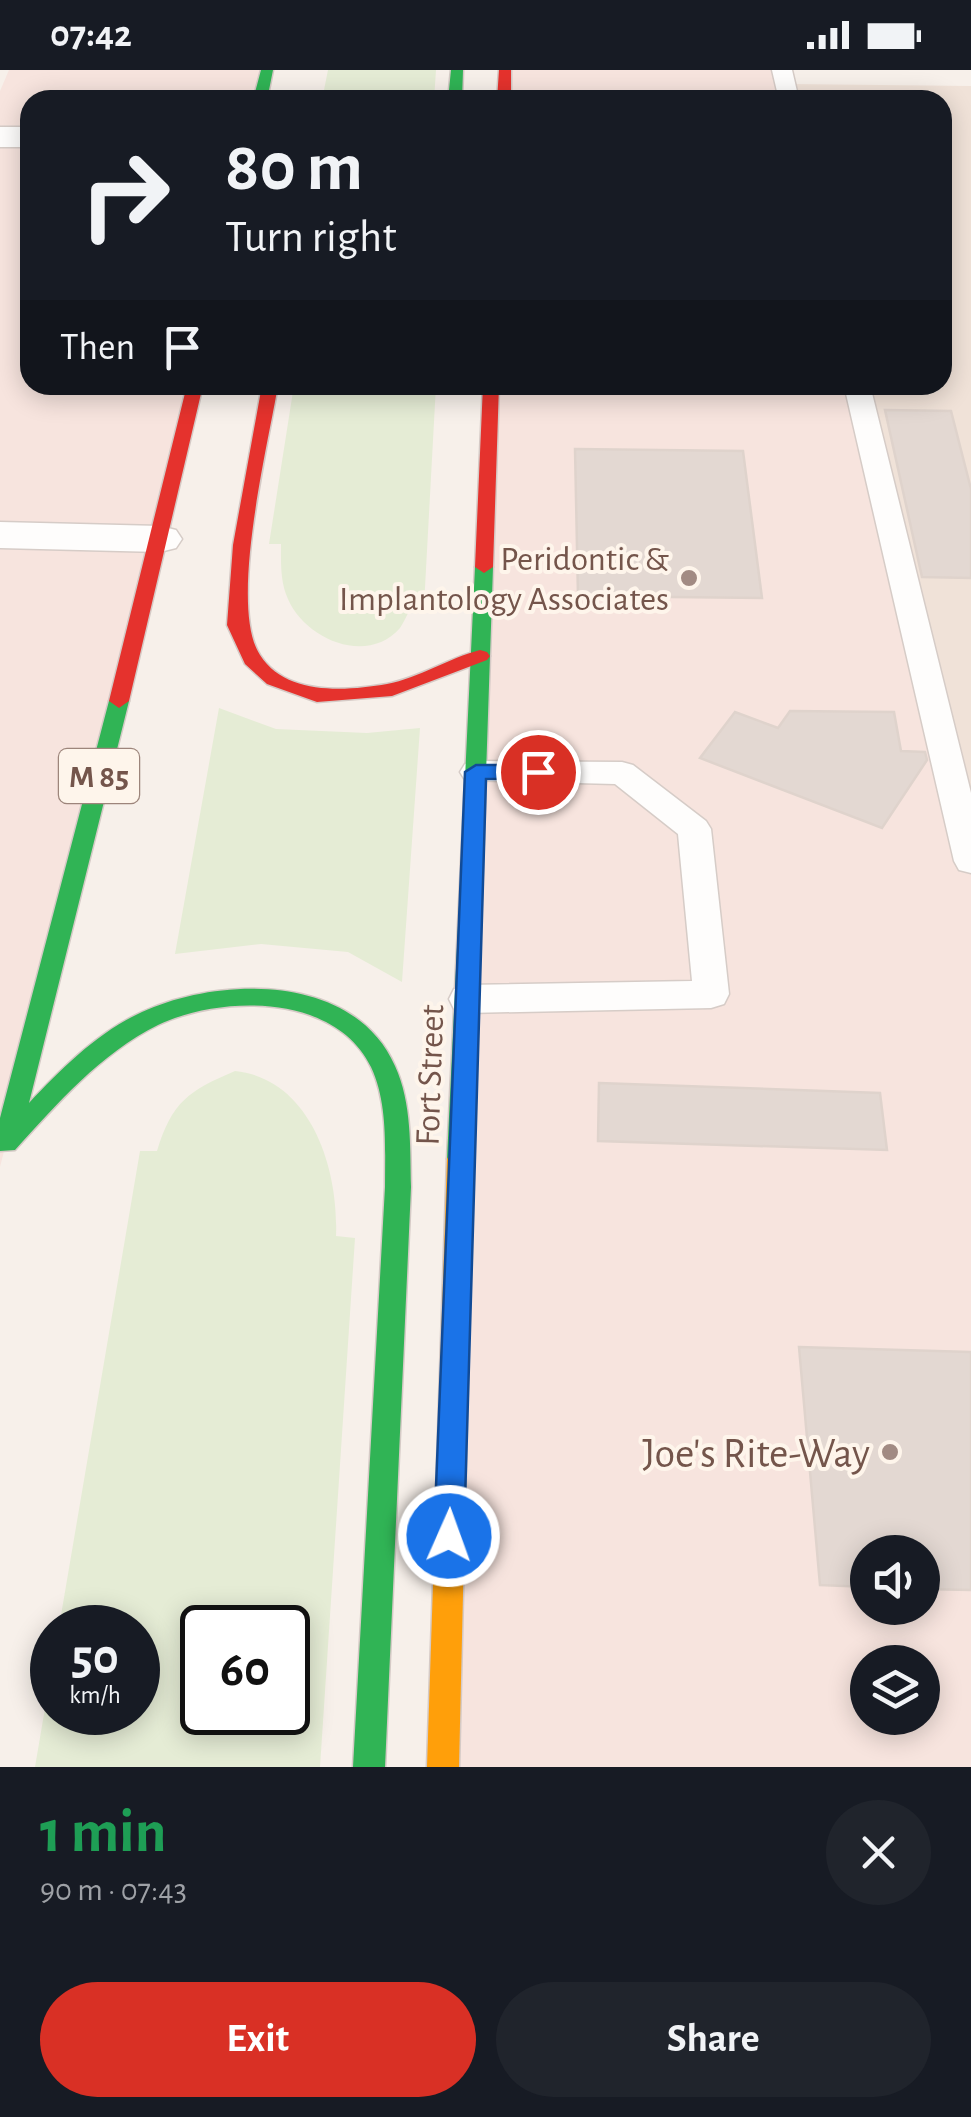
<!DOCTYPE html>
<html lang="en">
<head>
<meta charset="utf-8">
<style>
  body { margin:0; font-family:"Alegreya Sans",sans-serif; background:#20242c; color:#f1f3f6; height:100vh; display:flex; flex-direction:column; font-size:38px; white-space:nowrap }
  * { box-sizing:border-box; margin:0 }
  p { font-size:32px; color:#9ea1a6 }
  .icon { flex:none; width:55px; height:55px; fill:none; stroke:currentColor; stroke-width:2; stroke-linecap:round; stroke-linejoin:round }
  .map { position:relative; height:1697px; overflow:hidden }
  .panel { display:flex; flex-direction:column; background:#171b24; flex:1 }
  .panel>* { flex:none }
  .guide { position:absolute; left:20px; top:20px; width:932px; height:305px; border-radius:30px; box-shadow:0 5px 25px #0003; background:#171b24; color:#f1f3f6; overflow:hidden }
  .tools { position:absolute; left:850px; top:1465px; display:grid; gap:20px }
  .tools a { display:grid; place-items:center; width:90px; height:90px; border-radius:50%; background:#171b24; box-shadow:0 5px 25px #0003; font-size:50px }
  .speed { position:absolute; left:30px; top:1535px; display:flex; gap:20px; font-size:50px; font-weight:700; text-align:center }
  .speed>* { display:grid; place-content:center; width:130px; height:130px; border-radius:50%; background:#171b24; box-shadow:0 5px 25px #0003; line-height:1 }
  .speed small { font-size:25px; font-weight:400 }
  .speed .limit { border:5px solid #111; border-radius:15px; background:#fff; color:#111 }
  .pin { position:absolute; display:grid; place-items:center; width:85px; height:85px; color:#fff; margin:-42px; border:5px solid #fff; border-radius:50%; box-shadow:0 2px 10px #0007 }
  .me { position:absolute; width:110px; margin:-55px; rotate:2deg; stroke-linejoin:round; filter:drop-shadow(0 0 8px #0008) }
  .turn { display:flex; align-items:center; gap:35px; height:210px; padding:0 40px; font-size:45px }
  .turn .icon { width:130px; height:130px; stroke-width:2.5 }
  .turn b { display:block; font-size:70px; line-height:85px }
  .then { display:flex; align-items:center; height:95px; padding:0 40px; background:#0003; gap:20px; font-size:38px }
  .round { display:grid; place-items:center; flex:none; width:105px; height:105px; border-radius:52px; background:#20242c }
  .overview { display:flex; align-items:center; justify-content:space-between; height:170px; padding:0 40px }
  h1 { font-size:60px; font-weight:700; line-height:75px; color:#1e9e55 }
  .action { display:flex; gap:20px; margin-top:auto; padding:20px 40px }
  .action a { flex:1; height:115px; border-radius:60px; background:#d93025; color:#fff; font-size:40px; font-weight:700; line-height:115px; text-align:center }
  .action a+a { background:#20242c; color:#f1f3f6 }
  .status { display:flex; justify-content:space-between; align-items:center; height:70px; padding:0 50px; background:#171b24; direction:ltr }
  .status svg { height:28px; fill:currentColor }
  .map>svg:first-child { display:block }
  .residential { fill:#f0e2d8 }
  .commercial { fill:#f7e4de; fill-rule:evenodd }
  .green { fill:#e5ecd5; fill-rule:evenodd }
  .building { fill:#e3d8d2; stroke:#dfd3cc; stroke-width:2.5 }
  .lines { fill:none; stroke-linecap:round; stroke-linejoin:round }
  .lane-casing { stroke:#d6ccc7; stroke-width:3 }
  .street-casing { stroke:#d6ccc7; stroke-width:3 }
  .fast-casing { stroke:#d5cac6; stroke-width:3 }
  .slow-casing { stroke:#d5cac6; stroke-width:3 }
  .jam-casing { stroke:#d5cac6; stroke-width:3 }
  .lane { fill:#fefdfc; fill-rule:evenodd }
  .street { fill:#fefdfc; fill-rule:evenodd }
  .fast { fill:#30b455; fill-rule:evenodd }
  .slow { fill:#ff9f0a; fill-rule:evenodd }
  .jam { fill:#e5322d; fill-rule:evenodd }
  .route { fill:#1a73e8; stroke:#114b97; stroke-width:2.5 }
  .poi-dot { fill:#a28b83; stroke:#fef5eb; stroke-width:4 }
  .labels { text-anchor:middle; stroke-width:8; stroke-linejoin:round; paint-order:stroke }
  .shield { fill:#fef5eb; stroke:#9d857b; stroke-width:2.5 }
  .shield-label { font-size:32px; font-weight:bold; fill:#74554b }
  .poi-label { font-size:35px; fill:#74554b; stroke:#fef5eb; text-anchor:end }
  .street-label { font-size:35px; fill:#74554b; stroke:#fef5eb }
  .near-poi-label { font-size:42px; fill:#74554b; stroke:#fef5eb; text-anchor:end }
</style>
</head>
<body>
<div class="status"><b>07:42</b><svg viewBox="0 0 49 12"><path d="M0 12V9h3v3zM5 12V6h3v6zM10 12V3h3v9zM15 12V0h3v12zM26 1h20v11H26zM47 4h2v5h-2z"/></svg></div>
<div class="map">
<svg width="971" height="1697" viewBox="0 0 971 1697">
  <rect width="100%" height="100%" fill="#f7f0ea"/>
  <!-- residential -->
  <path class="residential" d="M790,14L971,16V740L865,315H942V30H794Z"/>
  <!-- commercial -->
  <path class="commercial" d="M9,0H267L260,30H30V315H195L160,469L0,1097V21Z
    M505,0H782L789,30H504Z
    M492,315H857L971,791V1697H445ZM868,1482H922V1538H868ZM868,1592H922V1648H868Z"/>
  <!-- green -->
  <path class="green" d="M328,0H436L434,30H322Z
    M294,315H436L424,536L411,537C408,543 404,552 400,558C367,596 305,569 288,529C280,512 281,492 281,474H269Z
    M219,638L276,659L367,663L420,658L402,912L348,882L261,874L175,884Z
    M235,1001C311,1009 339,1099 336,1166L355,1168L320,1697H35L52,1597V1642H138V1558L59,1557L140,1081H157C172,1032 188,1021 235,1001ZM202,1558H288V1642H202Z"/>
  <!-- building -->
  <path class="building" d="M885,340L951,341L971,419V508L922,507Z
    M575,379L743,381L762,528L578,526Z
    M790,641L894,642L901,681L925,682L927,690L882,758L700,688L735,642L778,658Z
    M599,1013L880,1023L887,1080L598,1071Z
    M799,1277L971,1282V1520L922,1519V1482H868V1517L820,1515Z"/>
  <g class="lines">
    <defs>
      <path id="lane" d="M772,0H792L799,30H779Z
        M844,315H870L971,723V803L959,800L954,791Z
        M476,691L622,692L633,695L706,751L711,759L729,924L724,934L711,938L467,943L454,939L449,929L454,919L467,915L692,911L678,764L615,714L465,710L460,702L465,694Z"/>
      <path id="street" d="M0,57H30V77H0Z
        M0,452L160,456L176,460L182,469L176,478L160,482L0,478Z"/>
      <path id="fast" d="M261,0H273L267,30H253Z
        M451,0H463L462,30H448Z
        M484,491L493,497L473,1089L469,1096L460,1099L451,1096L447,1089L475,497Z
        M119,624L129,631L29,1033C62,998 98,962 142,942C220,906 354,903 395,996C412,1033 410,1077 411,1117L385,1697H353L385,1117C385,1078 388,1033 371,997C335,923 221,925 158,955C101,983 57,1034 15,1080L0,1081V1048L109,631Z"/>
      <path id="slow" d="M460,1079L469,1082L473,1089L459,1697H427L447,1089L451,1082Z"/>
      <path id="jam" d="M499,0H511V30H497Z
        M187,315H203L129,631L119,638L109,631Z
        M262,315H278C268,376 228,536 260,585C286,626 346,621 387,614C419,608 449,588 480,580L487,582L490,586L487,590L392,626L317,632L267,614L245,594L227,555L233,475Z
        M483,315H499L493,497L484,503L475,497Z"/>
    </defs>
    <!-- lane casing -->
    <use href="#lane" class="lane-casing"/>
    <!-- street casing -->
    <use href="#street" class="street-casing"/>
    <!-- fast casing -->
    <use href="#fast" class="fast-casing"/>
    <!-- slow casing -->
    <use href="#slow" class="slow-casing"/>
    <!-- jam casing -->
    <use href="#jam" class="jam-casing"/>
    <!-- lane -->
    <use href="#lane" class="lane"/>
    <!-- street -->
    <use href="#street" class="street"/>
    <!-- fast -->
    <use href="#fast" class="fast"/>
    <!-- slow -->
    <use href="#slow" class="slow"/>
    <!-- jam -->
    <use href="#jam" class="jam"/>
  </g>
  <!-- route -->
  <path class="route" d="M476,695H538L549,702L538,709H486L464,1466L460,1476L449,1481L439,1476L434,1466L465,702Z"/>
  <!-- markers -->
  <g class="poi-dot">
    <circle cx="689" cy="508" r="10"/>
    <circle cx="890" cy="1382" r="10"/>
  </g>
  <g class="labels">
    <!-- shield labels -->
    <rect class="shield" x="59" y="679" width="80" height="54" rx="8"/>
    <g class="shield-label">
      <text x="99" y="717">M 85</text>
    </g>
    <!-- poi labels -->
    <g class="poi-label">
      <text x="669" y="500">Peridontic &amp;<tspan x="669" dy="40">Implantology Associates</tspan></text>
    </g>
    <!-- street labels -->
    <g class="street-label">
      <text transform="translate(429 1005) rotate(-88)" y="12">Fort Street</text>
    </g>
    <!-- near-poi labels -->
    <g class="near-poi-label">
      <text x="870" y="1397">Joe's Rite-Way</text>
    </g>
  </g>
</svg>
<div class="tools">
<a><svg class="icon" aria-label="sound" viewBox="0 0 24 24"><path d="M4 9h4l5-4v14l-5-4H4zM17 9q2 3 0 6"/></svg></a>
<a><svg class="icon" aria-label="layers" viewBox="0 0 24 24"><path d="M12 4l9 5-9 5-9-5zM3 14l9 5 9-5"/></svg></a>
</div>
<div class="speed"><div>50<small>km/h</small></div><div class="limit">60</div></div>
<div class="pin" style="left:538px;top:702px;background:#d93025"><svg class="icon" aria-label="arrive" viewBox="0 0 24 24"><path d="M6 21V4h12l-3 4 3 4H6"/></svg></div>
<svg class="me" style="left:449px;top:1466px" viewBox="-20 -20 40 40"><circle r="17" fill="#1a73e8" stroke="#fff" stroke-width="3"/><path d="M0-11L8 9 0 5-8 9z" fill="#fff"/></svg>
<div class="guide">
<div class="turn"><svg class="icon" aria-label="right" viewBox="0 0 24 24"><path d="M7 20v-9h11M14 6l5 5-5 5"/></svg><div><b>80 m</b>Turn right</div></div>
<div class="then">Then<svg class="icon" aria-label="arrive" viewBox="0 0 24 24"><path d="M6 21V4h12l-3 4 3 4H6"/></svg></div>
</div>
</div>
<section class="panel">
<div class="overview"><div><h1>1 min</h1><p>90 m · 07:43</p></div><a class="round"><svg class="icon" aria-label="close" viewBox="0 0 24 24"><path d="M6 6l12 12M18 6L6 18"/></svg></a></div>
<div class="action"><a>Exit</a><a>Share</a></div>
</section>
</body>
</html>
